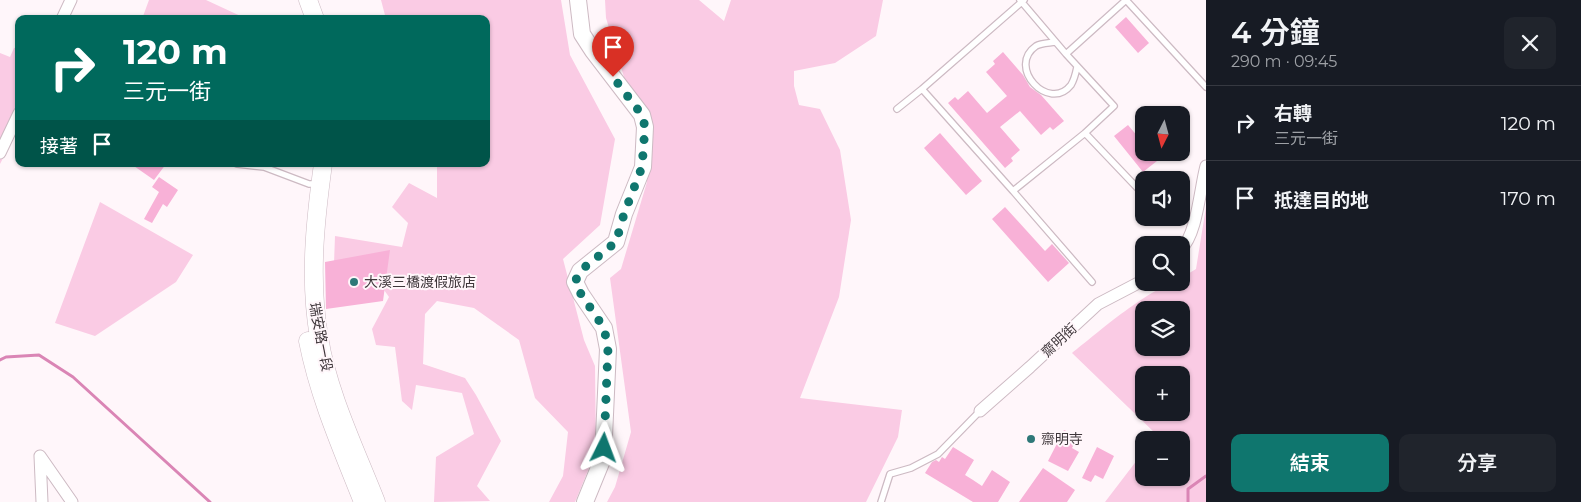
<!DOCTYPE html>
<html lang="zh-TW">
<head>
<meta charset="utf-8">
<style>
  body { margin:0; font-family:Montserrat,"Noto Sans TC",sans-serif; background:#20242c; color:#f1f3f6; height:100vh; display:flex; flex-direction:column; font-size:19px; white-space:nowrap }
  * { box-sizing:border-box; margin:0 }
  p { font-size:16px; color:#9ea1a6 }
  .icon { flex:none; width:28px; height:28px; fill:none; stroke:currentColor; stroke-width:2; stroke-linecap:round; stroke-linejoin:round }
  .map { position:relative; flex:1; overflow:hidden }
  .sheet { display:flex; flex-direction:column; background:#171b24; width:375px }
  .sheet>* { flex:none }
  .hud { position:absolute; left:15px; top:15px; width:475px; height:152px; border-radius:10px; box-shadow:0 1px 4px #0004; background:#00695c; color:#fff; overflow:hidden }
  .needle { width:32px; rotate:186deg }
  .controls { position:absolute; left:1135px; top:106px; display:grid; gap:10px }
  .controls a { display:grid; place-items:center; width:55px; height:55px; border-radius:10px; background:#171b24; box-shadow:0 1px 4px #0004; font-size:25px }
  .pin { position:absolute; display:grid; place-items:center; width:42px; height:42px; color:#fff; margin:-51px -21px; border-radius:50% 50% 50% 0; rotate:-45deg; box-shadow:0 0 5px #0007 }
  .pin .icon { rotate:45deg }
  .me { position:absolute; width:55px; margin:-28px; rotate:3deg; stroke-linejoin:round; filter:drop-shadow(0 0 4px #0008) }
  .turn { display:flex; align-items:center; gap:18px; height:105px; padding:0 25px; font-size:22px }
  .turn .icon { width:65px; height:65px; stroke-width:2.5 }
  .turn b { display:block; font-size:35px; line-height:42px }
  .then { display:flex; align-items:center; height:48px; padding:0 25px; background:#0003; gap:10px; font-size:19px }
  .round { display:grid; place-items:center; flex:none; width:52px; height:52px; border-radius:10px; background:#20242c }
  .headline { display:flex; align-items:center; justify-content:space-between; height:85px; padding:0 25px }
  h1 { font-size:30px; font-weight:600; line-height:38px }
  .primary-button { display:flex; gap:10px; margin-top:auto; padding:10px 25px }
  .primary-button a { flex:1; height:58px; border-radius:10px; background:#0f766e; color:#fff; font-size:20px; font-weight:600; line-height:58px; text-align:center }
  .primary-button a+a { background:#20242c; color:#f1f3f6 }
  ul { padding:0; list-style:none }
  li { display:flex; align-items:center; gap:15px; height:75px; padding:0 25px; border-top:1px solid #363941 }
  li div { flex:1 }
  li b { display:block; font-size:19px }
  li em { font-style:normal }
  main { display:flex; flex:1; min-height:0 }
  .map>svg:first-child { display:block }
  .green { fill:#facbe4; fill-rule:evenodd }
  .lines { fill:none; stroke-linecap:round; stroke-linejoin:round }
  .stream { stroke:#da85b5; stroke-width:3 }
  .building { fill:#f8b1d7 }
  .lane-casing { stroke:#cdbac3; stroke-width:8 }
  .street-casing { stroke:#cdbac3; stroke-width:13 }
  .secondary-casing { stroke:#cdbac3; stroke-width:18 }
  .primary-casing { stroke:#cdbac3; stroke-width:19 }
  .lane { stroke:#fff; stroke-width:5.5 }
  .street { stroke:#fff; stroke-width:11 }
  .secondary { stroke:#fff; stroke-width:16 }
  .primary { stroke:#fff; stroke-width:18 }
  .route { stroke:#0f766e; stroke-width:9; stroke-dasharray:0 16.2 }
  .poi-dot { fill:#2e7878; stroke:#fff6fa; stroke-width:2 }
  .labels { text-anchor:middle; stroke-width:4; stroke-linejoin:round; paint-order:stroke }
  .poi-label { font-size:14px; fill:#3e363a; stroke:#fff6fa; text-anchor:start }
  .street-label { font-size:14px; fill:#3e363a; stroke:#fff6fa }
</style>
</head>
<body>
<main>
<div class="map">
<svg width="1206" height="502" viewBox="0 0 1206 502">
  <rect width="100%" height="100%" fill="#fff6fa"/>
  <!-- green -->
  <path class="green" d="M149,0H206L247,19H142Z
    M381,0H561L570,55L615,139L600,225L563,259L584,340L595,366L596,451L575,502H549L563,476L568,432L535,398L519,340L474,308L437,301L425,314L423,364L465,378L476,395L501,441L477,486L490,501L434,502L436,457L474,434L462,393L416,385L412,410L402,401L395,347L376,345L372,329L389,297L382,287L333,291L335,236L402,247L408,223L392,207L409,183L437,198V164H486V19H386Z
    M605,0H699L724,21L731,0H883L876,36L835,63L794,71V86L799,105L820,109L840,150L851,220L839,297L800,398L902,410L898,437L866,502H607L615,487L631,432L610,278L621,269L647,182L631,100L606,18Z
    M19,47V127L0,164V53L10,57L14,48Z
    M100,202L193,255L176,282L95,336L55,323Z
    M1206,207V502H1105L1144,451V478H1181V440H1152L1156,434L1072,353C1094,336 1155,282 1181,282V278L1196,269ZM1144,310H1181V348H1144ZM1144,375H1181V412H1144Z"/>
  <g class="lines">
    <!-- stream -->
    <path class="stream" d="M0,360L6,357L39,355L73,377L210,502
      M1188,502V489L1206,476"/>
  </g>
  <!-- building -->
  <path class="building" d="M1126,17L1149,43L1138,53L1115,27Z
    M1003,52L1023,75L1030,87L1041,95L1064,121L1053,130L1050,127L1041,135L1020,111L1000,127L1020,150L1011,158L1013,161L1005,168L948,103L955,97L958,100L968,91L987,113L1007,96L986,72L995,64L993,61Z
    M1128,125L1144,144V152H1150L1157,161L1143,172L1114,136Z
    M940,133L982,181L966,195L924,148Z
    M131,164H166L154,180Z
    M159,177L178,190L167,207L163,204L152,223L144,219L159,192L152,187Z
    M1005,207L1045,251L1052,244L1069,263L1048,282L992,219Z
    M390,250L383,301L326,309L325,262Z
    M1064,430L1078,436L1072,448L1079,452L1068,471L1048,461Z
    M953,447L974,460L965,475L973,480L982,486L992,470L1010,482L998,502H973L925,473L932,462L936,460L939,462L942,457L945,459Z
    M1097,447L1114,456L1103,479L1095,475L1091,482L1082,478Z
    M1043,468L1075,490L1067,502H1019Z"/>
  <g class="lines">
    <defs>
      <path id="lane" d="M1020,0L1066,54L1126,0
        M1126,0L1206,87
        M1055,42C1050,43 1041,43 1036,46C1006,67 1049,113 1071,85C1074,80 1076,72 1077,67
        M1066,54L1114,106L1085,133L1144,195
        M922,89L1024,0
        M897,109L922,89L1013,191L1085,133
        M237,164L264,167L309,184H318
        M1013,191L1092,282
        M1165,218H1166
        M881,502L890,474L911,468L938,454L980,411"/>
      <path id="street" d="M62,19L71,0
        M0,153L19,113
        M1181,249C1197,235 1200,188 1206,166
        M980,411L1030,367L1098,304L1144,280
        M40,456L72,502
        M40,456L42,502"/>
      <path id="secondary" d="M578,0L582,34L593,51L642,115L645,127L643,167L624,214L616,242L580,271L575,282L581,294L604,328L608,349L603,458L585,502"/>
      <path id="primary" d="M308,0L315,19
        M323,164C315,222 309,279 319,337C327,391 356,451 376,502
        M308,341C319,397 342,449 363,502"/>
    </defs>
    <!-- lane casing -->
    <use href="#lane" class="lane-casing"/>
    <!-- street casing -->
    <use href="#street" class="street-casing"/>
    <!-- secondary casing -->
    <use href="#secondary" class="secondary-casing"/>
    <!-- primary casing -->
    <use href="#primary" class="primary-casing"/>
    <!-- lane -->
    <use href="#lane" class="lane"/>
    <!-- street -->
    <use href="#street" class="street"/>
    <!-- secondary -->
    <use href="#secondary" class="secondary"/>
    <!-- primary -->
    <use href="#primary" class="primary"/>
  </g>
  <g class="lines">
    <!-- route -->
    <path class="route" d="M604,448L608,348L604,328L581,294L575,282L580,271L616,242L624,214L642,167L645,127L642,115L613,77"/>
  </g>
  <!-- markers -->
  <g class="poi-dot">
    <circle cx="354" cy="282" r="5"/>
    <circle cx="1031" cy="439" r="5"/>
  </g>
  <g class="labels">
    <!-- poi labels -->
    <g class="poi-label">
      <text x="364" y="287">大溪三橋渡假旅店</text>
      <text x="1041" y="444">齋明寺</text>
    </g>
    <!-- street labels -->
    <g class="street-label">
      <text transform="translate(321 337) rotate(79)" y="5">瑞安路一段</text>
      <text transform="translate(1059 340) rotate(-43)" y="5">齋明街</text>
    </g>
  </g>
</svg>
<div class="controls">
<a><svg class="needle" viewBox="-14 -14 28 28"><path d="M0-13l5 13h-10z" fill="#e53935"/><path d="M0 13l5-13h-10z" fill="#9ea1a6"/></svg></a>
<a><svg class="icon" aria-label="sound" viewBox="0 0 24 24"><path d="M4 9h4l5-4v14l-5-4H4zM17 9q2 3 0 6"/></svg></a>
<a><svg class="icon" aria-label="search" viewBox="0 0 24 24"><circle cx="10" cy="10" r="6"/><path d="M15 15l6 6"/></svg></a>
<a><svg class="icon" aria-label="layers" viewBox="0 0 24 24"><path d="M12 4l9 5-9 5-9-5zM3 14l9 5 9-5"/></svg></a>
<a>+</a>
<a>−</a>
</div>
<div class="pin" style="left:613px;top:77px;background:#d93025"><svg class="icon" aria-label="arrive" viewBox="0 0 24 24"><path d="M6 21V4h12l-3 4 3 4H6"/></svg></div>
<svg class="me" style="left:604px;top:448px" viewBox="-20 -20 40 40"><path d="M0-17L14 15 0 8-14 15z" fill="#0f766e" stroke="#fff" stroke-width="4"/></svg>
<div class="hud">
<div class="turn"><svg class="icon" aria-label="right" viewBox="0 0 24 24"><path d="M7 20v-9h11M14 6l5 5-5 5"/></svg><div><b>120 m</b>三元一街</div></div>
<div class="then">接著<svg class="icon" aria-label="arrive" viewBox="0 0 24 24"><path d="M6 21V4h12l-3 4 3 4H6"/></svg></div>
</div>
</div>
<section class="sheet">
<div class="headline"><div><h1>4 分鐘</h1><p>290 m · 09:45</p></div><a class="round"><svg class="icon" aria-label="close" viewBox="0 0 24 24"><path d="M6 6l12 12M18 6L6 18"/></svg></a></div>
<ul>
<li><svg class="icon" aria-label="right" viewBox="0 0 24 24"><path d="M7 20v-9h11M14 6l5 5-5 5"/></svg><div><b>右轉</b><p>三元一街</p></div><em>120 m</em></li>
<li><svg class="icon" aria-label="arrive" viewBox="0 0 24 24"><path d="M6 21V4h12l-3 4 3 4H6"/></svg><div><b>抵達目的地</b></div><em>170 m</em></li>
</ul>
<div class="primary-button"><a>結束</a><a>分享</a></div>
</section>
</main>
</body>
</html>
